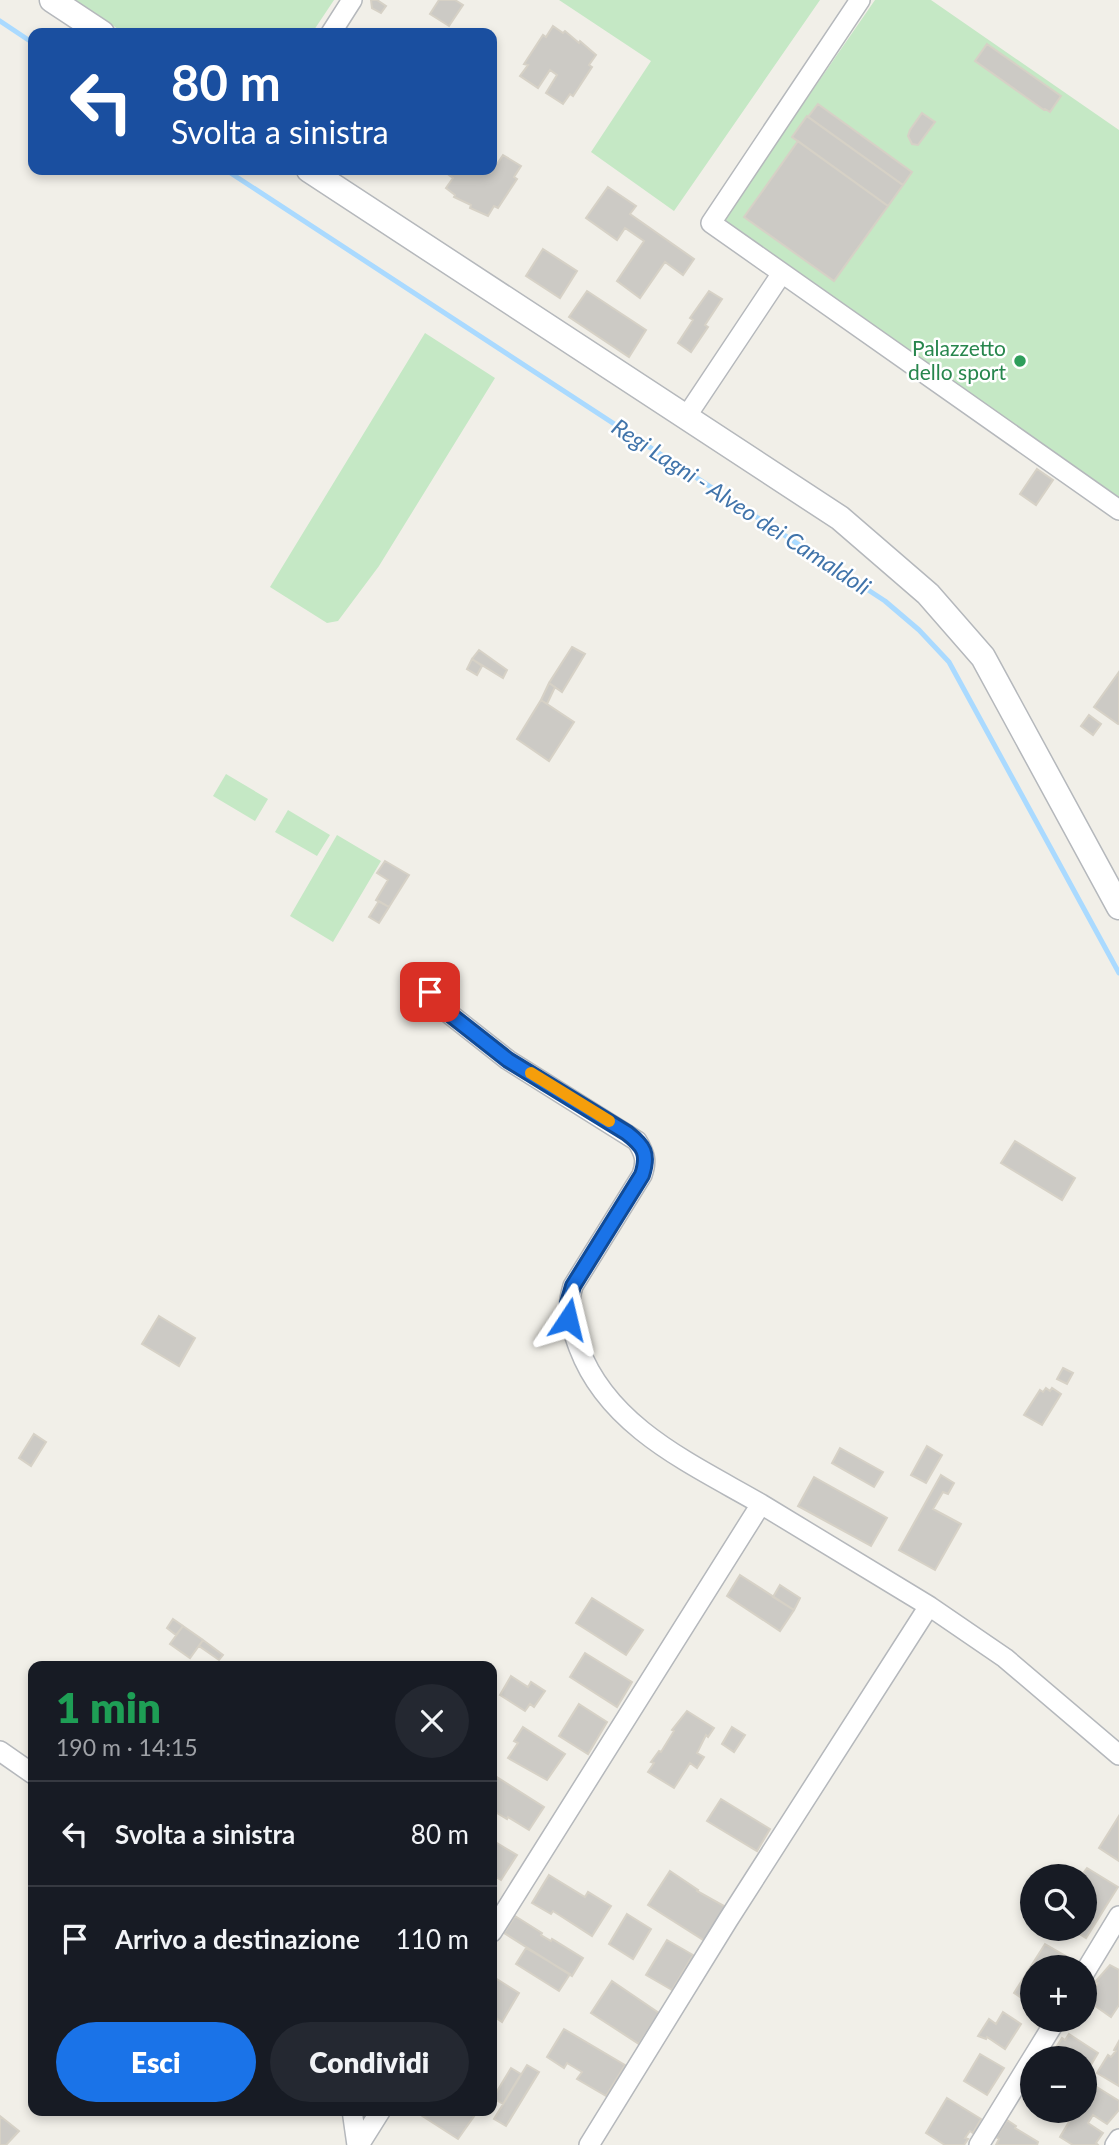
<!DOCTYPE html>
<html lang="it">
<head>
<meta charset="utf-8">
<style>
  body { margin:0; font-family:Lato,sans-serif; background:#242831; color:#f1f3f6; height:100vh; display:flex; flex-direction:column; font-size:26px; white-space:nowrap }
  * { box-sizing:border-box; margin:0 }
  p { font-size:23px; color:#9ea1a6 }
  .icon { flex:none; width:38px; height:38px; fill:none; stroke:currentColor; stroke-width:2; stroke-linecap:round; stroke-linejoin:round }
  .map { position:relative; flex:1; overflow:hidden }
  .panel { position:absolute; left:28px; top:1661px; width:469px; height:455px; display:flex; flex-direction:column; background:#171b24; border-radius:14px; box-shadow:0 4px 10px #0003 }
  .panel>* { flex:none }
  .banner { position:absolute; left:28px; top:28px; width:469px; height:147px; border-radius:14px; box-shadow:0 4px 10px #0003; background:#1a4fa0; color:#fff; overflow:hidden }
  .controls { position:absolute; left:1020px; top:1864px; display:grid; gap:14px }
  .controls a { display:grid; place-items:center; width:77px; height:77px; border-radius:50%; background:#171b24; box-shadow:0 4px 10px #0003; font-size:35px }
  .pin { position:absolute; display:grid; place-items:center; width:60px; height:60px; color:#fff; margin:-30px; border-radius:14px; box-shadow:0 4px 10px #0006 }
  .me { position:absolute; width:77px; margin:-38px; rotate:10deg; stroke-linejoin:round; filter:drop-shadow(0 0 5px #0008) }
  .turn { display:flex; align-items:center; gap:24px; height:147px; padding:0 28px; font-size:32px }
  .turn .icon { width:91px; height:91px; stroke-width:2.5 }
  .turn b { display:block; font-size:49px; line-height:60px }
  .round { display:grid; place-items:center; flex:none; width:74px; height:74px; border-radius:37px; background:#242831 }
  .head { display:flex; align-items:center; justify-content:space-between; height:119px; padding:0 28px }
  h1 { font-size:42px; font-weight:800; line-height:52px; color:#1e9e55 }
  .primary-button { display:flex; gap:14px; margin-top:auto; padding:14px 28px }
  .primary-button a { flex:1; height:80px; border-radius:42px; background:#1a73e8; color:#fff; font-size:28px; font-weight:800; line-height:80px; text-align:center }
  .primary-button a+a { background:#242831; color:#f1f3f6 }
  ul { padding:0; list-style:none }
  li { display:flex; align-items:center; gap:21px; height:105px; padding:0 28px; border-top:2px solid #363941 }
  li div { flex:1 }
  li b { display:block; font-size:26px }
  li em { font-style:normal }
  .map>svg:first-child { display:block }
  .green { fill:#c5e8c5 }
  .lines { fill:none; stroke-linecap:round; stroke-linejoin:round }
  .stream { stroke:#aadaff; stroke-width:5 }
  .building { fill:#cccac5; stroke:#d6d1c6; stroke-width:2 }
  .minor-casing { stroke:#b5b8bc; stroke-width:22 }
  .tertiary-casing { stroke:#b5b8bc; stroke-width:27 }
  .minor { stroke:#fff; stroke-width:19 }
  .tertiary { stroke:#fff; stroke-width:24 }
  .route-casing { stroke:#114b97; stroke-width:18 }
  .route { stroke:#1a73e8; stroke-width:12 }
  .slow { stroke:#f59e0b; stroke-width:12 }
  .leisure-dot { fill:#2e9e5b; stroke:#fff; stroke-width:2.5 }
  .labels { text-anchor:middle; stroke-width:5; stroke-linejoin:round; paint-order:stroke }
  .leisure-label { font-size:21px; fill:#27864d; stroke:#fff; text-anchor:end }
  .water-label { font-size:23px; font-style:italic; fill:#4174aa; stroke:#fff }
</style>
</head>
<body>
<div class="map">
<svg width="1119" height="2145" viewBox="0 0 1119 2145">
  <rect width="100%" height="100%" fill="#f1efe8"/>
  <!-- green -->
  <path class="green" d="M75,0H334L312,33H124Z
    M559,0H820L674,211L591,152L651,61Z
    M875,0H931L1119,130V500L722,221Z
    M425,333L495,378L379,566L338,621L327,623L270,587Z
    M226,774L268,799L255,821L213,796Z
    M288,810L330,835L317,856L275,832Z
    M337,835L381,861L333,942L290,916Z"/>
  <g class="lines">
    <!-- stream -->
    <path class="stream" d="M0,21L33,43
      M226,170L885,601L919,630L949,662L1119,973"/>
  </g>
  <!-- building -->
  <path class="building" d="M371,0H377L386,6L381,13L372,8Z
    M439,0H455L463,5L449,26L430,14Z
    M553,26L563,33L565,31L579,43L580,41L596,55L589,65L592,67L573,96L570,94L563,104L546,93L557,75L550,70L538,88L520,76L528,65L524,64L543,35L546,37Z
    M987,44L1061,96L1050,112L1045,109L1044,110L975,61Z
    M818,104L912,172L903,185L808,117Z
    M922,113L935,122L918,145L912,144L908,136L910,130Z
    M807,116L903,185L888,206L792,137Z
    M798,141L888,206L834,281L744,217Z
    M503,155L521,166L514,177L517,179L498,208L494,206L488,216L470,208L471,205L454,197L455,195L446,188L453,178L449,175L453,170H486L491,173Z
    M608,187L636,206L630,214L694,259L683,275L665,262L640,298L617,281L644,241L625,228L617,240L586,218Z
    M543,249L577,271L560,298L526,276Z
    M587,291L646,330L629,357L569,317Z
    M709,291L722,299L705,325L708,327L691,352L678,343L693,320L690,318Z
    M1037,469L1053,480L1036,505L1020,494Z
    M572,647L585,654L562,692L549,683Z
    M479,650L507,670L503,678L472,659Z
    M472,659L482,666L477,675L467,669Z
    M1119,672V723L1118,724L1094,707Z
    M549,683L555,687L547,704L541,700Z
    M541,700L574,722L549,761L517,739Z
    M1089,715L1101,724L1093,735L1081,726Z
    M385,861L409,875L389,907L376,900L388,880L377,873Z
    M379,901L389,907L379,923L369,917Z
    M1015,1141L1075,1178L1062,1200L1001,1163Z
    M159,1316L195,1338L179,1366L142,1344Z
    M1063,1368L1073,1373L1067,1384L1057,1379Z
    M1046,1388L1050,1391L1052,1388L1061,1394L1042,1425L1024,1415L1040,1390L1043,1392Z
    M34,1434L46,1442L31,1466L19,1458Z
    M927,1446L942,1455L926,1483L911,1475Z
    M840,1448L883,1472L874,1487L832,1463Z
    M941,1475L954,1483L948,1494L943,1492L933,1509L961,1524L935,1570L899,1550Z
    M814,1477L887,1518L871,1546L798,1506Z
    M740,1575L794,1610L780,1631L727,1596Z
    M780,1585L800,1598L794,1610L773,1597Z
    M592,1598L643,1630L626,1655L576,1623Z
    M173,1619L183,1626L176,1635L167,1628Z
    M183,1626L203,1640L190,1658L170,1644Z
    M203,1640L223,1655L219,1660L199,1646Z
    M585,1653L632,1682L617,1707L570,1677Z
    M511,1676L528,1687L531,1682L545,1691L534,1707L530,1704L525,1711L500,1695Z
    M579,1704L607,1722L588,1754L559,1736Z
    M687,1711L714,1728L708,1737L706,1735L697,1753L704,1757L697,1768L690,1763L674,1788L648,1772L654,1763L651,1762L659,1751L661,1752L674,1731L672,1730Z
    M523,1727L565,1754L547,1780L508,1758L518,1743L514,1741Z
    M732,1727L745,1735L734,1752L722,1744Z
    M492,1774L544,1807L529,1830L508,1817L507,1819L492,1810Z
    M721,1799L770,1829L757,1851L707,1821Z
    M1119,1816V1861L1099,1848Z
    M492,1840L517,1855L501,1880L492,1875Z
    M1087,1868L1118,1887L1086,1938L1070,1928H1085V1876H1081Z
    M670,1871L698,1890L697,1891L726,1907L705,1941L648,1905Z
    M549,1875L585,1897L588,1892L611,1906L592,1936L553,1911L551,1914L532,1903Z
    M627,1914L651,1929L633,1959L609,1944Z
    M515,1916L542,1933L541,1935L551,1941L552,1939L583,1958L572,1976L504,1933Z
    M667,1940L693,1955L672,1990L646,1975Z
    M1045,1944L1071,1959L1066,1967H1032V2005L1014,1993Z
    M526,1948L570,1974L559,1991L516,1964Z
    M1110,1965L1119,1970V2005L1111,2017L1091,2003L1096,1995L1093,1993L1098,1983L1095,1982Z
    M492,1976L519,1993L502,2022L492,2015Z
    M612,1981L659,2013L639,2044L591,2013Z
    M1003,2012L1021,2024L1005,2049L987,2037L986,2039L978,2036L989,2019L996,2024Z
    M564,2029L625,2065L606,2096L577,2079L582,2072L567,2063L564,2068L547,2057Z
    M1069,2034L1098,2053L1085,2075V2058L1050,2057L1062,2038L1065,2040Z
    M1119,2041V2086L1097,2073L1108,2055L1111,2057L1116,2051L1114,2050Z
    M980,2054L1004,2068L987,2095L964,2081Z
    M527,2065L539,2072L506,2126L494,2119Z
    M511,2068L521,2074L503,2104L493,2098Z
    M1092,2084L1119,2101V2110L1107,2124L1093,2115L1088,2123L1103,2133L1096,2143L1098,2145H1073L1060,2137L1076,2110H1085V2096Z
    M947,2098L981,2119L973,2133L970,2131L965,2138L968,2139L964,2145H945L926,2133Z
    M413,2110H475L477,2112L458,2139Z
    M0,2116L19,2131L6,2145H0Z
    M1007,2120L1016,2126L1015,2128L1038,2142L1037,2145H996L999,2139L996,2137Z"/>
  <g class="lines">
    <defs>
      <path id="minor" d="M860,0L711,223L1119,510
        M331,33L352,0
        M686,417L782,273
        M430,992L442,1008L508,1060L637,1141C645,1154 647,1161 642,1175L573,1286C565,1313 570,1323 579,1348C609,1428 692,1464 761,1504
        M929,1606L1005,1658L1119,1755
        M0,1751L33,1774
        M492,1932L761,1504L929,1606L728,1920L589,2145
        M1085,1972L1119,1916
        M352,2110L357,2145
        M359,2145L381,2110
        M979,2145L1056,2020
        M1115,2145L1119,2139"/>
      <path id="tertiary" d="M52,0L102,33
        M309,170L840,518L928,594L983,657L1119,907"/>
    </defs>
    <!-- minor casing -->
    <use href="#minor" class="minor-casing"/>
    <!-- tertiary casing -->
    <use href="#tertiary" class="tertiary-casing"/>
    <!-- minor -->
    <use href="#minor" class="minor"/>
    <!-- tertiary -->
    <use href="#tertiary" class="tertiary"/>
  </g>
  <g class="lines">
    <defs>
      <path id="route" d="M430,992L442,1008L508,1060L627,1133C644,1146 649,1154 642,1175L573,1286L568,1303V1319"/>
    </defs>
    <!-- route casing -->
    <use href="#route" class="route-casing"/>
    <!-- route -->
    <use href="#route" class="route"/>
    <!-- slow -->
    <path class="slow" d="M531,1073L609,1121"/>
  </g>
  <!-- markers -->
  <circle class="leisure-dot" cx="1020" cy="361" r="7"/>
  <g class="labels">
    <!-- leisure labels -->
    <g class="leisure-label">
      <text x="1006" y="356">Palazzetto<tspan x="1006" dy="24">dello sport</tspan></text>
    </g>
    <!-- water labels -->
    <g class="water-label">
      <text transform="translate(741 507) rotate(33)" y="8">Regi Lagni - Alveo dei Camaldoli</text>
    </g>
  </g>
</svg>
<div class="controls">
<a><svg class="icon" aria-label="search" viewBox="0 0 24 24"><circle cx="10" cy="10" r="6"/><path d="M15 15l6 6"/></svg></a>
<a>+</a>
<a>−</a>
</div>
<div class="pin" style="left:430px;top:992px;background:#d93025"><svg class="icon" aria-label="arrive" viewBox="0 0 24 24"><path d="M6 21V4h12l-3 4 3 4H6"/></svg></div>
<svg class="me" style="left:568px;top:1319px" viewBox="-20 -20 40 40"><path d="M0-17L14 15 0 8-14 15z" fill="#1a73e8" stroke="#fff" stroke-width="4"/></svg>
<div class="banner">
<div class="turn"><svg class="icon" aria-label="left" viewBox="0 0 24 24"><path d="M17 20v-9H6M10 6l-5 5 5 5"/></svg><div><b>80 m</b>Svolta a sinistra</div></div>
</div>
<section class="panel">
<div class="head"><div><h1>1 min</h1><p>190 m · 14:15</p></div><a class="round"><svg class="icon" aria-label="close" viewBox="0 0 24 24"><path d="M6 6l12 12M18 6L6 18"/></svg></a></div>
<ul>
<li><svg class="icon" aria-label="left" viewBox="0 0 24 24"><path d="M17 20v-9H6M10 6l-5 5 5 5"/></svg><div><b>Svolta a sinistra</b></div><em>80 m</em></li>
<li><svg class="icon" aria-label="arrive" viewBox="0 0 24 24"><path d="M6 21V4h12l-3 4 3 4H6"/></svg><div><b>Arrivo a destinazione</b></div><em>110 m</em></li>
</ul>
<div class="primary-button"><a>Esci</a><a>Condividi</a></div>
</section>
</div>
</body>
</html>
